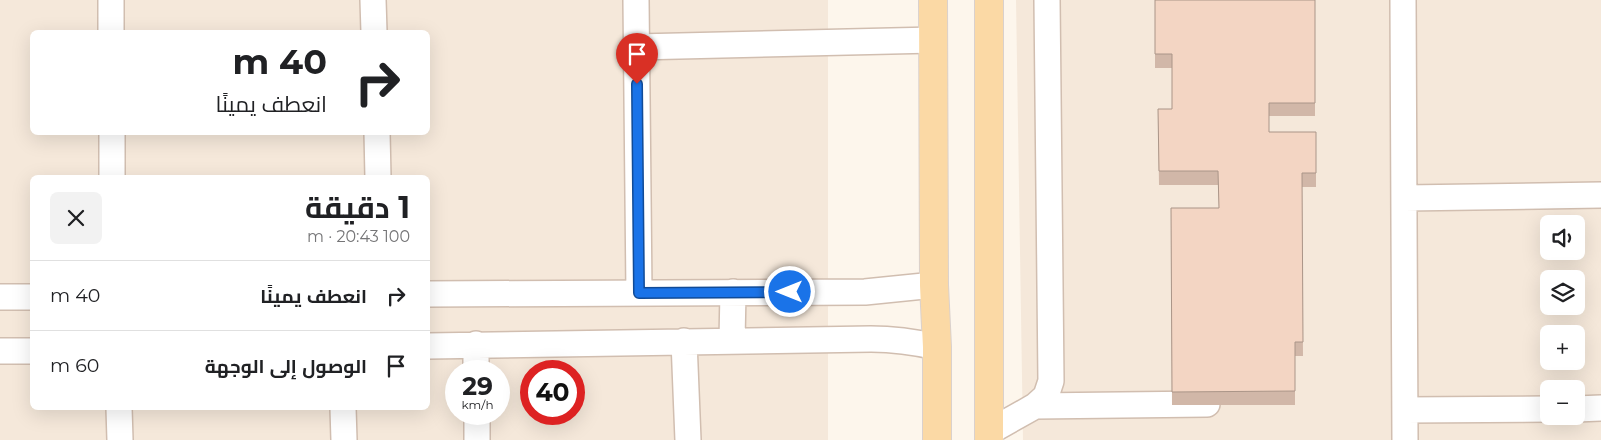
<!DOCTYPE html>
<html lang="ar">
<head>
<meta charset="utf-8">
<style>
  body { margin:0; font-family:Montserrat,Cairo,sans-serif; background:#f2f2f2; color:#202124; direction:rtl; height:100vh; display:flex; flex-direction:column; font-size:19px; white-space:nowrap }
  * { box-sizing:border-box; margin:0 }
  p { font-size:16px; color:#757577 }
  .icon { flex:none; width:28px; height:28px; fill:none; stroke:currentColor; stroke-width:2; stroke-linecap:round; stroke-linejoin:round }
  .map { position:relative; flex:1; overflow:hidden; direction:ltr }
  .side { position:absolute; left:30px; top:175px; width:400px; height:235px; display:flex; flex-direction:column; background:#fff; border-radius:8px; box-shadow:0 5px 20px #0002; direction:rtl }
  .side>* { flex:none }
  .top-card { position:absolute; left:30px; top:30px; width:400px; height:105px; border-radius:8px; box-shadow:0 5px 20px #0002; direction:rtl; background:#fff; color:#202124; overflow:hidden }
  .tools { position:absolute; left:1540px; top:215px; display:grid; gap:10px }
  .tools a { display:grid; place-items:center; width:45px; height:45px; border-radius:8px; background:#fff; box-shadow:0 5px 20px #0002; font-size:25px }
  .speed { position:absolute; left:445px; top:360px; display:flex; gap:10px; font-size:25px; font-weight:700; text-align:center }
  .speed>* { display:grid; place-content:center; width:65px; height:65px; border-radius:50%; background:#fff; box-shadow:0 5px 20px #0002; line-height:1 }
  .speed small { font-size:12px; font-weight:400 }
  .speed .limit { border:8px solid #d22; background:#fff; color:#111 }
  .pin { position:absolute; display:grid; place-items:center; width:42px; height:42px; color:#fff; margin:-51px -21px; border-radius:50% 50% 50% 0; rotate:-45deg; box-shadow:0 0 5px #0007 }
  .pin .icon { rotate:45deg }
  .me { position:absolute; width:55px; margin:-28px; rotate:270deg; stroke-linejoin:round; filter:drop-shadow(0 0 4px #0008) }
  .turn { display:flex; align-items:center; gap:18px; height:105px; padding:0 20px; font-size:22px }
  .turn .icon { width:65px; height:65px; stroke-width:2.5 }
  .turn b { display:block; font-size:35px; line-height:42px }
  .round { display:grid; place-items:center; flex:none; width:52px; height:52px; border-radius:8px; background:#f2f2f2 }
  .overview { display:flex; align-items:center; justify-content:space-between; height:85px; padding:0 20px }
  h1 { font-size:30px; font-weight:700; line-height:38px }
  ul { padding:0; list-style:none }
  li { display:flex; align-items:center; gap:15px; height:70px; padding:0 20px; border-top:1px solid #e0e0e0 }
  li div { flex:1 }
  li b { display:block; font-size:19px }
  li em { font-style:normal }
  .map>svg:first-child { display:block }
  .residential { fill:#f5e8da; fill-rule:evenodd }
  .lines { fill:none; stroke-linecap:round; stroke-linejoin:round }
  .minor-casing { stroke:#d1beb0; stroke-width:28 }
  .major-casing { stroke:#dad1cd; stroke-width:30 }
  .minor { stroke:#fff; stroke-width:25 }
  .major { stroke:#fbd9a5; stroke-width:28 }
  .wall { fill:#d1b7a8 }
  .building { fill:#f3d5c3; stroke:#aa9588 }
  .route-casing { stroke:#114b97; stroke-width:12 }
  .route { stroke:#1a73e8; stroke-width:9 }
</style>
</head>
<body>
<div class="map">
<svg width="1601" height="440" viewBox="0 0 1601 440">
  <rect width="100%" height="100%" fill="#fdf6ec"/>
  <!-- residential -->
  <path class="residential" d="M0,0H828V440H0ZM32,32H428V132H32ZM32,178H428V408H32ZM456,371H499V414H456ZM531,371H574V414H531Z
    M1016,0H1601V440H1023ZM1549,224H1576V251H1549ZM1549,279H1576V306H1549ZM1549,334H1576V361H1549ZM1549,389H1576V416H1549Z"/>
  <g class="lines">
    <defs>
      <path id="minor" d="M111,0V32
        M373,0L374,32
        M636,0L639,293
        M1403,0L1405,440
        M637,47L934,40
        M112,132V178
        M377,132L378,178
        M1405,198L1601,195
        M428,294L865,292L934,285
        M0,297H32
        M732,340L733,292
        M684,341L688,440
        M476,344V371
        M428,346L871,339C894,339 915,342 937,347
        M0,351H32
        M1035,406L1207,404
        M119,408L120,440
        M343,408L344,440
        M1576,409L1601,408
        M1405,410L1549,409
        M477,414V440
        M989,432L1035,406L1046,396L1051,381L1047,0"/>
      <path id="major" d="M933,0L934,285L937,347V440
        M989,0V440"/>
    </defs>
    <!-- minor casing -->
    <use href="#minor" class="minor-casing"/>
    <!-- major casing -->
    <use href="#major" class="major-casing"/>
    <!-- minor -->
    <use href="#minor" class="minor"/>
    <!-- major -->
    <use href="#major" class="major"/>
  </g>
  <!-- wall -->
  <path class="wall" d="M1155,0H1315V116H1269V132H1316V187H1302L1303,356H1295V405H1172L1171,208H1219L1218,185H1159L1158,109H1172V68H1155Z"/>
  <!-- building -->
  <path class="building" d="M1155,0H1315V103H1269V132H1316V173H1302L1303,342H1295V391L1172,392L1171,208H1219L1218,171H1159L1158,109H1172V54H1155Z"/>
  <g class="lines">
    <defs>
      <path id="route" d="M637,84L639,293L790,292"/>
    </defs>
    <!-- route casing -->
    <use href="#route" class="route-casing"/>
    <!-- route -->
    <use href="#route" class="route"/>
  </g>
</svg>
<div class="tools">
<a><svg class="icon" aria-label="sound" viewBox="0 0 24 24"><path d="M4 9h4l5-4v14l-5-4H4zM17 9q2 3 0 6"/></svg></a>
<a><svg class="icon" aria-label="layers" viewBox="0 0 24 24"><path d="M12 4l9 5-9 5-9-5zM3 14l9 5 9-5"/></svg></a>
<a>+</a>
<a>−</a>
</div>
<div class="speed"><div>29<small>km/h</small></div><div class="limit">40</div></div>
<div class="pin" style="left:637px;top:84px;background:#d93025"><svg class="icon" aria-label="arrive" viewBox="0 0 24 24"><path d="M6 21V4h12l-3 4 3 4H6"/></svg></div>
<svg class="me" style="left:790px;top:292px" viewBox="-20 -20 40 40"><circle r="17" fill="#1a73e8" stroke="#fff" stroke-width="3"/><path d="M0-11L8 9 0 5-8 9z" fill="#fff"/></svg>
<div class="top-card">
<div class="turn"><svg class="icon" aria-label="right" viewBox="0 0 24 24"><path d="M7 20v-9h11M14 6l5 5-5 5"/></svg><div><b>40 m</b>انعطف يمينًا</div></div>
</div>
<section class="side">
<div class="overview"><div><h1>1 دقيقة</h1><p>100 m · 20:43</p></div><a class="round"><svg class="icon" aria-label="close" viewBox="0 0 24 24"><path d="M6 6l12 12M18 6L6 18"/></svg></a></div>
<ul>
<li><svg class="icon" aria-label="right" viewBox="0 0 24 24"><path d="M7 20v-9h11M14 6l5 5-5 5"/></svg><div><b>انعطف يمينًا</b></div><em>40 m</em></li>
<li><svg class="icon" aria-label="arrive" viewBox="0 0 24 24"><path d="M6 21V4h12l-3 4 3 4H6"/></svg><div><b>الوصول إلى الوجهة</b></div><em>60 m</em></li>
</ul>
</section>
</div>
</body>
</html>
